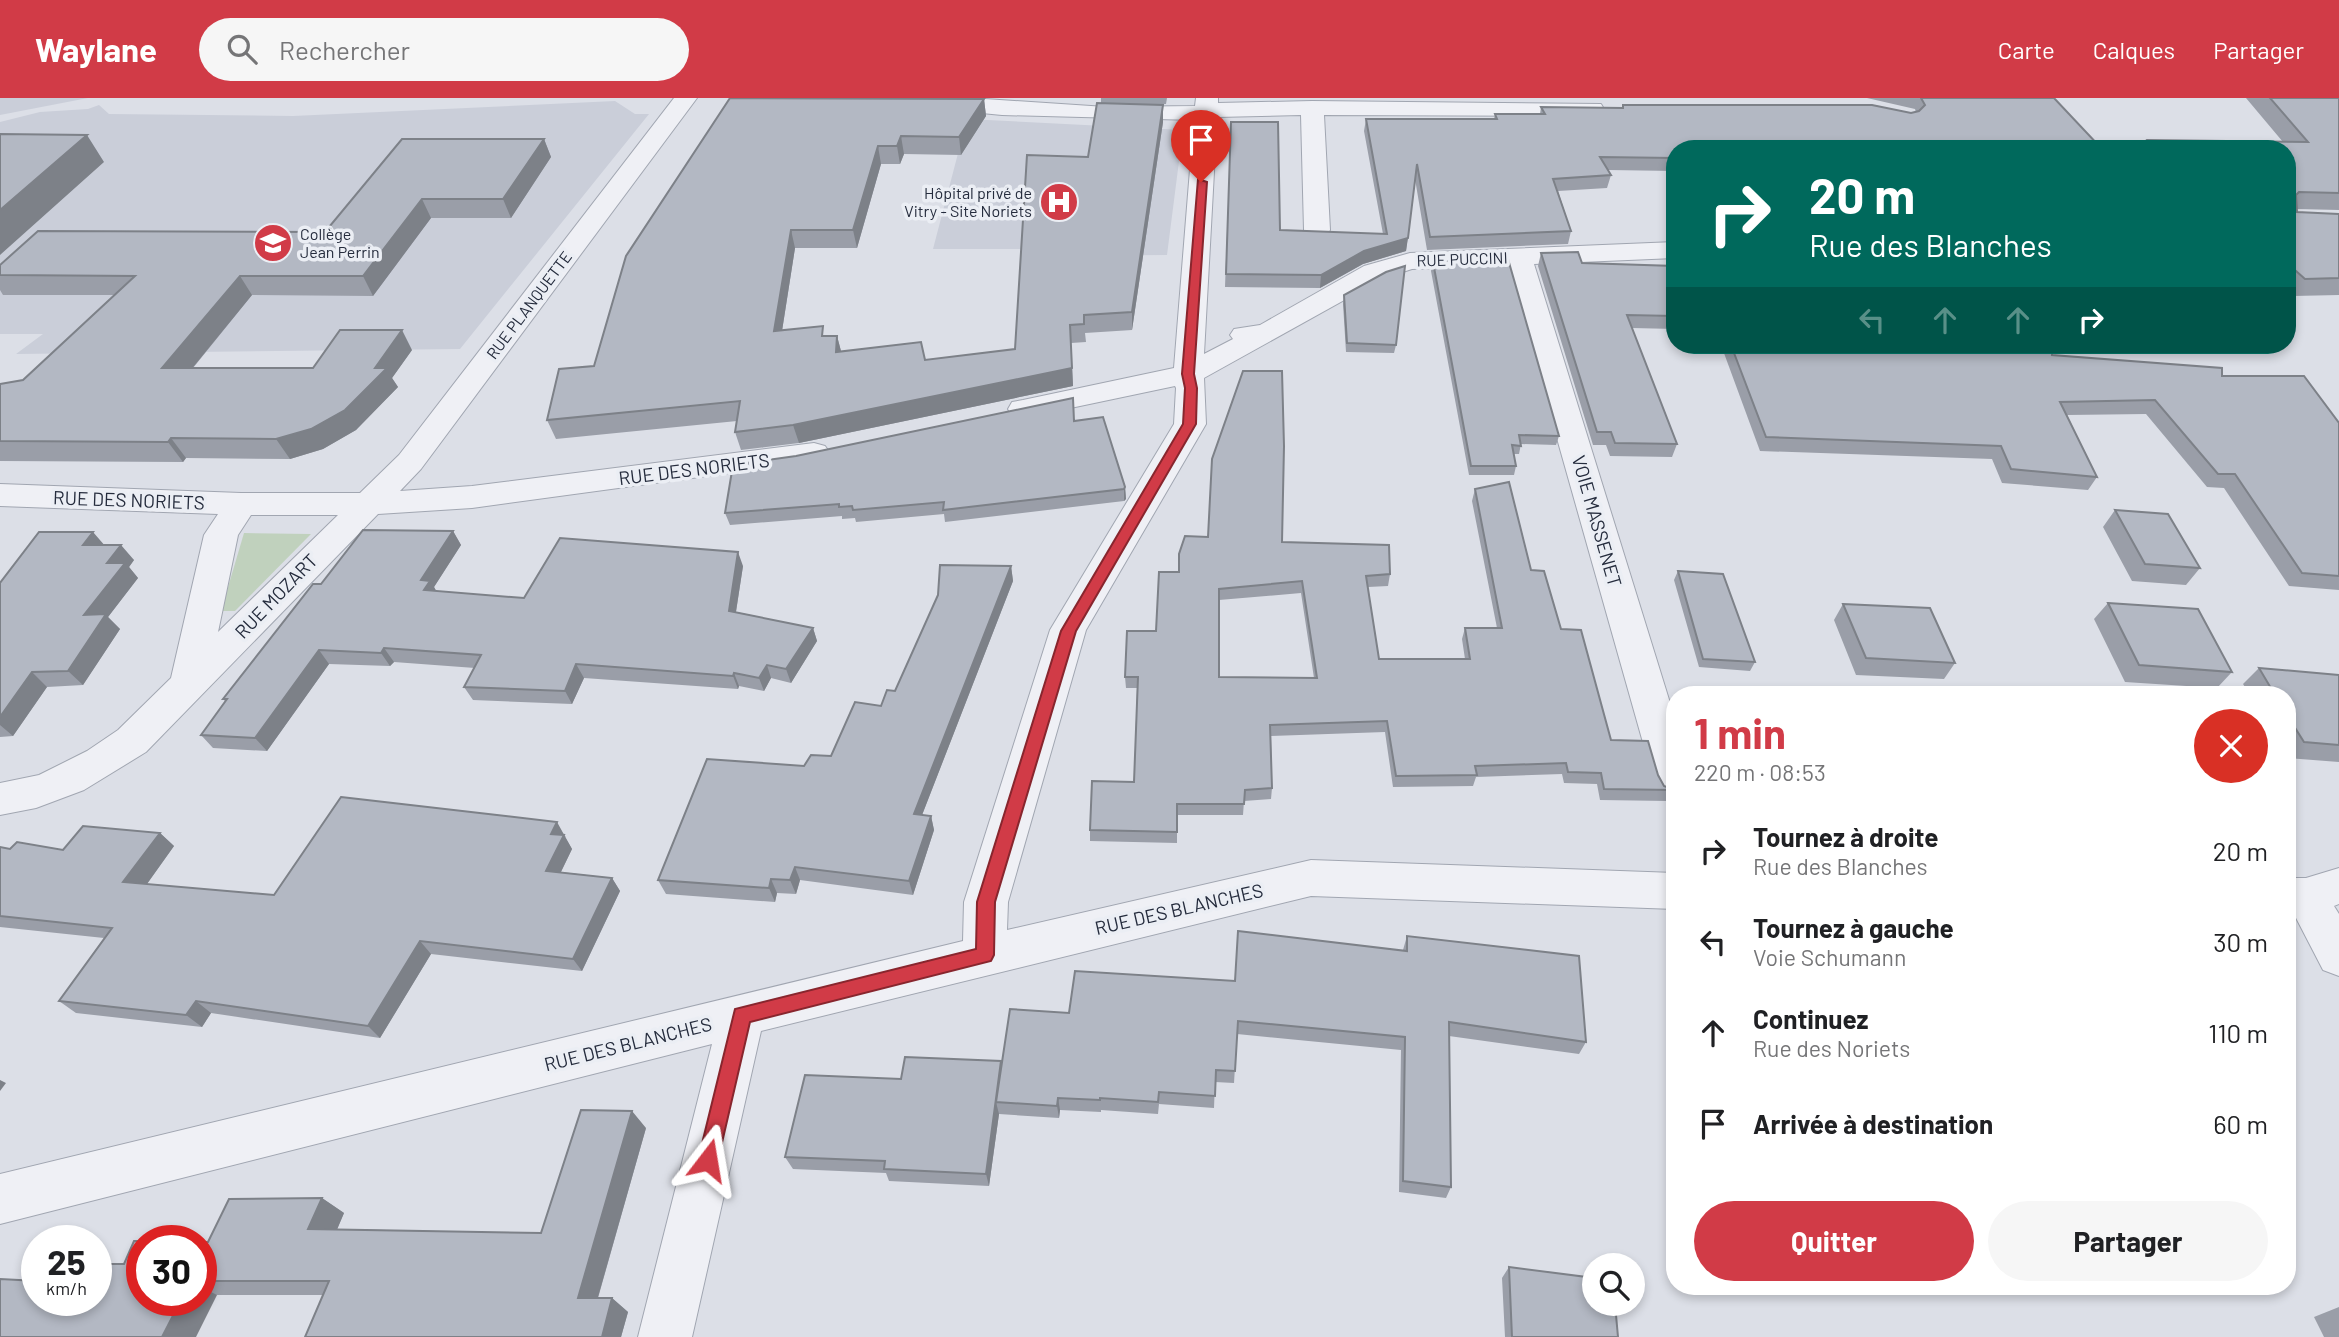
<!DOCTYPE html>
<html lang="fr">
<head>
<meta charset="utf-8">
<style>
  body { margin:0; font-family:Barlow,sans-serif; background:#f6f6f6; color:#202124; height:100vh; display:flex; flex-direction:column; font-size:26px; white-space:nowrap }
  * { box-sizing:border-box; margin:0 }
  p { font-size:23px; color:#757577 }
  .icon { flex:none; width:38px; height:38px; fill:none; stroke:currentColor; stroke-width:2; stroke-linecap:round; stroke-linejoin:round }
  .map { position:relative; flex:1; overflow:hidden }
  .sheet { position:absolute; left:1666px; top:588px; width:630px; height:609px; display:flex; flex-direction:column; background:#fff; border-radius:28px; box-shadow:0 4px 10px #0003 }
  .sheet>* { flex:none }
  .banner { position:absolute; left:1666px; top:42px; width:630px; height:214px; border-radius:28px; box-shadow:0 4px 10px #0003; background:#00695c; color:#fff; overflow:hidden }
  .fabs { position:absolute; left:1582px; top:1155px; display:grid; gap:14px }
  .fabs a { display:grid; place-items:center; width:63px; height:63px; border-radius:50%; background:#fff; box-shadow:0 4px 10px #0003; font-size:35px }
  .speed { position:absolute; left:21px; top:1127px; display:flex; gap:14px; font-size:35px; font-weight:700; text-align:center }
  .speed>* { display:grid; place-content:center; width:91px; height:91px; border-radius:50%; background:#fff; box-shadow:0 4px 10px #0003; line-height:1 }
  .speed small { font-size:18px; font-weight:400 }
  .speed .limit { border:10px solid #d22; background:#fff; color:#111 }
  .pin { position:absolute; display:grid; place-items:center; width:60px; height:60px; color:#fff; margin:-72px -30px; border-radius:50% 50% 50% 0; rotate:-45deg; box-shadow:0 0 7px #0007 }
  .pin .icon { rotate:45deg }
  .me { position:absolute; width:77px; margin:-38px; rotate:14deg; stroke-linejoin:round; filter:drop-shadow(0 0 5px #0008) }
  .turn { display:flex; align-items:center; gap:24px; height:147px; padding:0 28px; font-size:32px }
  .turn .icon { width:91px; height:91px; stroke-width:2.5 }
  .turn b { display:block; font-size:49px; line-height:60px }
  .lanes { display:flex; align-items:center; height:66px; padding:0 28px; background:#0003; justify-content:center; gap:35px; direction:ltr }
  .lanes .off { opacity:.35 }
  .round { display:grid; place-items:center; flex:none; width:74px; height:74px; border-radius:37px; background:#f6f6f6 }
  .headline { display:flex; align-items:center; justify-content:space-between; height:119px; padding:0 28px }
  h1 { font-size:42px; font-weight:700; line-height:52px; color:#d13b47 }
  .cta { display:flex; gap:14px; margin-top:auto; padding:14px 28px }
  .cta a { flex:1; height:80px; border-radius:42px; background:#d13b47; color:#fff; font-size:28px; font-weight:700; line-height:80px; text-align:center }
  .cta a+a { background:#f6f6f6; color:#202124 }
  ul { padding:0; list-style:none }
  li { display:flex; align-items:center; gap:21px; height:91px; padding:0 28px }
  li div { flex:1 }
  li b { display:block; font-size:26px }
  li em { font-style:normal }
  header { display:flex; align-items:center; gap:42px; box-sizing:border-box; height:98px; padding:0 35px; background:#d13b47; color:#fff }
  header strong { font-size:33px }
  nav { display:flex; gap:38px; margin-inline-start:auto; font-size:24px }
  .search { width:490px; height:63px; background:#f6f6f6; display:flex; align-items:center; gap:18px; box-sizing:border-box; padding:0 24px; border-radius:38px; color:#757577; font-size:26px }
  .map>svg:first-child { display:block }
  .built { fill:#caced9 }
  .green { fill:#c0d1bd }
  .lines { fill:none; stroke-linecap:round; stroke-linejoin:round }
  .minor-casing { stroke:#a1a6b1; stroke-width:2 }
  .minor { fill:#eff0f5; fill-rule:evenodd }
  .wall { fill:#9a9ea8; fill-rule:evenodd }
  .shaded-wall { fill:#7d8188 }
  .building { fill:#b3b8c3; stroke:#7d8188; stroke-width:2; fill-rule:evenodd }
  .route { fill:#d13b47; stroke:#88262e; stroke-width:2 }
  .labels { text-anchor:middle; stroke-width:7; stroke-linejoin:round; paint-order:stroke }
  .far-poi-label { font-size:16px; fill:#252c3d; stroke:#ebeef4; text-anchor:end }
  .far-street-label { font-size:16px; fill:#252c3d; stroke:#ebeef4 }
  .street-label { font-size:19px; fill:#252c3d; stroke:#ebeef4 }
</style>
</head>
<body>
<header>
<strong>Waylane</strong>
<div class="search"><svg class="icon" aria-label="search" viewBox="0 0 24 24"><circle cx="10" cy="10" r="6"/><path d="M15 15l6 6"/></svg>Rechercher</div>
<nav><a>Carte</a><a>Calques</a><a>Partager</a></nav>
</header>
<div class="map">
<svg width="2339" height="1239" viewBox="0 0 2339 1239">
  <rect width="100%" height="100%" fill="#dcdfe7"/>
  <!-- built -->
  <path class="built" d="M0,0H88L0,17Z
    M615,3L635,16H649L460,251L16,256L43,236H0V24L40,14L88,11L99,7L109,16L293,18Z
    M967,21L1183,32L1167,157L1022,158V151H933Z"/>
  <!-- green -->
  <path class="green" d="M244,435L311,436L235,513H221Z"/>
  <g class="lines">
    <defs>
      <path id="minor" d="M674,0H697L421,371L400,393L472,388L814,345L825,348L830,355L825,362L472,410L378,416L146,654L84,692L36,710L0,717V685L39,677L87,653L118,632L171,580L204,437L218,416L0,408V386L241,395H360L399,357ZM251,417H338L218,534L238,437Z
        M889,0H970L1106,9L1195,8L1196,0H1218V5L1312,3L1601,6L1604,11L1601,16L1593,18L1324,17L1330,132L1326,138L1317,140L1308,138L1304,132L1301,17L1217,19L1204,256L1233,241L1230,237L1234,231L1260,227L1364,168L1410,155L1675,144V160L1534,166L1675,621V703L1661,698L1655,687L1508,167L1412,171L1384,180L1204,280L1206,326L1086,532L1008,804L1007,832L1311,762L1675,775V811L1311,798L761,933L692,1239H638L712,946L0,1126V1076L963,843L964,804L1050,532L1174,326L1176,290L1175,288L1023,320L1012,318L1008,311L1012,304L1023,302L1174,270L1194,22L1002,17L900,7L892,5Z
        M2339,770V806L2334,808L2339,816V878L2323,872L2294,816H2287V780H2306Z"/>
    </defs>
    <!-- minor casing -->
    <use href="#minor" class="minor-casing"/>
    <!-- minor -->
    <use href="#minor" class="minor"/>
  </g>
  <!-- wall -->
  <path class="wall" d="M1101,0H1167L1166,6H1136L1163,7V24L1132,232L1085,235L1086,244L1071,245L1073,288L799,345L741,352L735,334L737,323L556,341L547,322L594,268L626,158L984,1L986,18L961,57L904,56L900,66H881L857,150H795L782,233L826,238H837L841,253L925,262L1015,251L1088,59L1101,5Z
    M1615,0H2054L1675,51V73L1608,72L1611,77L1607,90L1558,93L1571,133L1568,146L1427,152L1415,81L1406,153L1363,166L1320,190L1225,189L1231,24L1280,132L1383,136L1364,33L1366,21H1494L1495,16H1540L1541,9L1622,10L1623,7L1911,15L1916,14L1915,11L1867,0Z
    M2246,0H2339V112L2297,111V114L2339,116V197L2293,198L2287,193V51H2143L2148,42L2283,44Z
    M544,41L551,59L511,120H431L373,198L252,197L193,270H313L412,252L392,280L398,289L356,332L323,351L290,361L186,360L183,364L0,363V286L23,282L114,197H3L0,192V167L325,134Z
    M1541,155L1582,165L1675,168V231L1632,230L1677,346L1672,359L1610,358L1606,347H1593L1538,168Z
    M1433,164L1559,338L1556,347L1521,346L1519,356H1514L1516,368L1514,377H1469L1431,173Z
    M1344,197L1396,247L1394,255L1346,254L1343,206Z
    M1721,247H2053L2052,257L2222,278L2339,325V492L2289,488L2224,390L2207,389L2146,316L2067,317L2097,379L2088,392L2002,385L1992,361L1760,353Z
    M1074,323L1125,389L1126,401L1124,403L945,424L944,416L856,424L855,420L842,421V418L730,427L725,415Z
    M1475,391L1531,472L1561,531L1611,642L1658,677L1664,688L1674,692L1668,703L1600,702L1597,686L1564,685L1562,676L1476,679L1473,688L1393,689L1385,634L1271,638L1272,690L1271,701L1244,703L1243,717H1177V745L1090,743V732L1134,684L1137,590H1126L1125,579L1156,533L1179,474L1282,444L1390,476L1388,488L1368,489L1379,561H1465L1462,541L1465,530H1497L1472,403ZM1301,495L1314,580L1219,579V502Z
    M2115,412L2200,470L2186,487L2132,483L2103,429Z
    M453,433L461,447L434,489L436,493L524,500L743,468L736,514L813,530L817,543L791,585L771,580L764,593L739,588L738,591L584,580L572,606L473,602L464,589L475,570L394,564L390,568L329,566L267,653L213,650L201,637L226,604L223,601L321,486Z
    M104,447L134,462L129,469L138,480L108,519L120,531L83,587L47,589L13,638L0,639V485Z
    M1011,468L1013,483L922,717L931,718L934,732L913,797L800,782L796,796L777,795L775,804L666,796L658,782L804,668L831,658L895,593Z
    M1678,473L1755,564L1750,573L1699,569L1674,482Z
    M2108,505L2232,574L2217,590L2125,584L2094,521Z
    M1843,506L1955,565L1944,581L1856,577L1834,522Z
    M2259,570L2339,577V664L2287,660V597H2250L2243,586Z
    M160,735L174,748L147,786L274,797L566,738L565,739L572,751L561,774L612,780L620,793L582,873L431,856L380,940L211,915L202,929L76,915L59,903L104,840L0,829V749L10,751L63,752Z
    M1407,838L1586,944L1579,956L1449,938L1451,1089L1446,1100L1399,1094L1401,952L1237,936L1234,985L1215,984L1214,1010L1159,1006L1158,1016L1101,1012V1014L1060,1012L1059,1020L999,1016L989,1088L889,1083L886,1075L793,1071L785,1059L901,981L1001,963V966L1069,915L1234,882L1403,852Z
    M646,1030L598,1200H612L628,1214L621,1239H305L323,1197H217L201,1202V1144H208L322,1100L344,1115L337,1131L541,1135Z
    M1509,1169L1618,1239H1505L1502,1180Z
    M2339,1209V1239H2324L2314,1219Z"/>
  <!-- shaded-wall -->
  <path class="shaded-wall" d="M984,1L986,18L961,57L959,39Z
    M1163,7V24L1132,232V214Z
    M87,37L104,64L0,157V112Z
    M901,38L904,56L900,66L897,48Z
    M544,41L551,59L511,120L503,101Z
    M878,48L881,66L857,150L853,132Z
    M422,101L431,120L373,198L363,178Z
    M791,132L795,150L779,252L774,233Z
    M1408,140L1406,153L1363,166L1320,190L1321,177L1364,153Z
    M240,178L252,197L176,290L162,270Z
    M1070,227L1073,288L799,345L793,327L1072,270Z
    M402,232L412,252L392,280L398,289L356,332L323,351L290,361L276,341L375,270Z
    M837,238L842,257L836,254Z
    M171,340L186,360L183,364L168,344Z
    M1125,389L1126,401L1124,403V391Z
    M453,433L461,447L434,489L438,496L424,492L421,482Z
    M93,434L106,449L83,447Z
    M121,447L134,462L129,469L138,480L108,519L120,531L83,587L68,573L84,517L107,465Z
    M738,454L743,468L734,526L729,513Z
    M1011,468L1013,483L917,730L914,716Z
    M813,530L817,543L791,585L786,571Z
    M384,550L394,564L390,568L381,555Z
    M319,552L329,566L267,653L255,640Z
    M576,566L584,580L572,606L565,593Z
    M767,567L771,580L764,593L759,580Z
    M32,574L47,589L13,638L0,627V619Z
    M734,575L739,588L738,591L733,578Z
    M931,718L934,732L913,797L909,783Z
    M557,724L572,751L555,786L546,773L551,736Z
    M160,735L174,748L139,797L123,784Z
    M795,769L800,782L796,796L790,782Z
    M612,780L620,793L582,873L573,861Z
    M771,781L777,795L775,804L769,790Z
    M420,843L431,856L380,940L368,928Z
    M196,903L211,915L202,929L186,917Z
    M1001,963L1004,977L996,1004L999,1016L989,1088L986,1076Z
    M0,982L6,985L0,993Z
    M1058,1000L1060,1012L1059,1020L1057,1008Z
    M632,1013L646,1030L594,1213L578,1200Z
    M322,1100L344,1115L331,1146L308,1131Z
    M201,1189L217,1197L196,1239H162L181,1202H201Z
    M612,1200L628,1214L621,1239H602Z"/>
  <!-- building -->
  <path class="building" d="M730,0L984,1L959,39L901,38L897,48H878L853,132H791L774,233L823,228L822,238H837L836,254L921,244L925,262L1015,251L1027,57L1088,59L1097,5L1163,7L1132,214L1084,217V226L1070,227L1072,270L793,327L735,334L740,303L547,322L559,271L594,268L626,158Z
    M1921,0H2054L2102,51H1675V60L1600,59L1611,77L1553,81L1571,133L1430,139L1417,66L1408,140L1364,153L1321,177L1226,176L1231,24H1278L1280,132L1387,136L1366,21H1497L1495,16H1545L1541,9L1623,10V7H1872L1911,15L1919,13L1925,7Z
    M2270,0H2339V95L2299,94L2296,97L2297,114L2339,116V180L2305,181L2287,165V51H2158L2148,42L2308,44Z
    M0,36L87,37L0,112Z
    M402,41H544L503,101H422L363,178H240L162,270H313L340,232H402L375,270H387L345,312L311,331L276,341L171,340L168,344L0,343V286L23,282L135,178L0,177V167L38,133L325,134Z
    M1578,154L1582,165L1675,168V218L1627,217L1677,346L1615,345L1611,334H1597L1541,155Z
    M1508,161L1559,338L1519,337L1521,348L1512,347L1516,368H1471L1433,164Z
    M1405,168L1396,247L1347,245L1344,197L1386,174Z
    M1731,247H2053L2052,257L2222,270V278H2304L2339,325V478L2302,475L2235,376H2218L2155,302L2060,304L2097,379L2011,371L2001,348L1766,339Z
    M1243,273H1282L1284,348L1282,444L1389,447L1390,476L1366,478L1379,561H1470L1465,530H1502L1475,391L1509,384L1531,472L1544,473L1561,531L1581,532L1611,642L1648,643L1658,677L1664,688L1674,692L1604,691L1601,675L1568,674L1566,665L1475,668L1477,677L1396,678L1387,623L1270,627L1272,690L1245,692L1244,706H1177V734L1090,732L1092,683L1134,684L1138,579H1125L1127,533H1156L1159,474H1179V456L1185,438L1208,439L1212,361ZM1302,483L1317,580L1219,579V491Z
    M1073,300L1074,323L1103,319L1125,389L1124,391L943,412L944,404L853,412L852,408L839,409V406L725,415L733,367L796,358Z
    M2115,412L2168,416L2200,470L2145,466Z
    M363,432L453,433L421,482L430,483L424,492L524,500L560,440L738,454L729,513L813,530L786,571L767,567L759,580L734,575L733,578L576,566L565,593L464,589L481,557L384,550L381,555L319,552L255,640L201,637L227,601H223L313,486H321Z
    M39,434H93L83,447H121L107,465H125L84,517L106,516L68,573L32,574L0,619V485Z
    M940,467L1011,468L914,716L931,718L909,783L795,769L790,782L771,781L769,790L658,782L707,661L804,668L811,657L831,658L855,604L881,608L887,592L895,593L938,497Z
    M1678,473L1723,476L1755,564L1703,561Z
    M2108,505L2198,511L2232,574L2139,567Z
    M1843,506L1930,510L1955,565L1866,560Z
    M2259,570L2339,577V647L2304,644L2287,617V597H2275Z
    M1736,593L1796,596L1797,597H1737Z
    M341,699L557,724L551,736L564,737L546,773L612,780L573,861L420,843L368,928L196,903L186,917L59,903L112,830L0,818V749L10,751L17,744L63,752L83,728L160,735L123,784L274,797Z
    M1238,833L1407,853V838L1579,858L1586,944L1449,924L1451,1089L1403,1083L1405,939L1238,923L1235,973L1216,972L1215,998L1159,994L1158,1004L1100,1000V1002L1058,1000L1057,1008L996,1004L1010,911L1069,915L1075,873L1235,883Z
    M905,959L1001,963L986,1076L884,1071L885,1063L785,1059L805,977L901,981Z
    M581,1012L632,1013L578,1200H612L602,1239H305L329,1183H201V1144H208L229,1101L322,1100L308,1131L541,1135Z
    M134,1143H142V1202H181L162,1239H0V1181L37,1183V1202H96V1166H124Z
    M1509,1169L1594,1180V1206H1615L1618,1239H1512Z"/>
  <!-- route -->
  <path class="route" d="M1198,81L1207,84L1194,276L1197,290L1196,326L1076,533L995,804L994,857L991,863L750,924L718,1062L715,1069L708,1072L701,1069L698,1062L735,911L976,851L977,804L1061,533L1183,326L1185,290L1182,276Z"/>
  <!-- icons -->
  <defs>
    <symbol id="hospital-disc" viewBox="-11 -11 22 22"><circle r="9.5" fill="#d13b47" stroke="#ebeef4"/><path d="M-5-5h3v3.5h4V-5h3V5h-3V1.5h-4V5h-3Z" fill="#fff"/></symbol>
    <symbol id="school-disc" viewBox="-11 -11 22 22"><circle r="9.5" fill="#d13b47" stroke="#ebeef4"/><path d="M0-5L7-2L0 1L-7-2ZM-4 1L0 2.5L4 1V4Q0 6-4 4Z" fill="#fff"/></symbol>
  </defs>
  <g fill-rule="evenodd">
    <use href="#hospital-disc" x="1037" y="82" width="44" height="44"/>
    <use href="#school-disc" x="251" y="123" width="44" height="44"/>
  </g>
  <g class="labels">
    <!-- far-poi labels -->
    <g class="far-poi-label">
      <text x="1032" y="101">Hôpital privé de<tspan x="1032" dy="18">Vitry - Site Noriets</tspan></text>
      <text x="300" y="142" text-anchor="start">Collège<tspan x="300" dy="18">Jean Perrin</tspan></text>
    </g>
    <!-- far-street labels -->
    <g class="far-street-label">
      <text transform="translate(1462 161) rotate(-2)" y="6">RUE PUCCINI</text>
      <text transform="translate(529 207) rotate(-53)" y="6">RUE PLANQUETTE</text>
    </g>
    <!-- street labels -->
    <g class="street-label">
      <text transform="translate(694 371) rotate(-7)" y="7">RUE DES NORIETS</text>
      <text transform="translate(129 402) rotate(2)" y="7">RUE DES NORIETS</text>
      <text transform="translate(1597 423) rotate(74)" y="7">VOIE MASSENET</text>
      <text transform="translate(276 498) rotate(-46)" y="7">RUE MOZART</text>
      <text transform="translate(1179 811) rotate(-13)" y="7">RUE DES BLANCHES</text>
      <text transform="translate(628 946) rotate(-14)" y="7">RUE DES BLANCHES</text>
    </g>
  </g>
</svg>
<div class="fabs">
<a><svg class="icon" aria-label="search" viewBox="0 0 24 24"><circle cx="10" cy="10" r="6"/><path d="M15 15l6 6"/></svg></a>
</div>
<div class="speed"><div>25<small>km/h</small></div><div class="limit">30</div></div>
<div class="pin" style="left:1201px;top:84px;background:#d93025"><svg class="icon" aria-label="arrive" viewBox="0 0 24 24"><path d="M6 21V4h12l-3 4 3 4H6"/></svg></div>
<svg class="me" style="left:708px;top:1062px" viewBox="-20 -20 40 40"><path d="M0-17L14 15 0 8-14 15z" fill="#d13b47" stroke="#fff" stroke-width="4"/></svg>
<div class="banner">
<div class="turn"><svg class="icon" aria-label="right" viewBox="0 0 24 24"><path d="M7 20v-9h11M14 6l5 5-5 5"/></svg><div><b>20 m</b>Rue des Blanches</div></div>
<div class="lanes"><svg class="icon off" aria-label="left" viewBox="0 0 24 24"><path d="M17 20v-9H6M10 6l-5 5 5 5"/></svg><svg class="icon off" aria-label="ahead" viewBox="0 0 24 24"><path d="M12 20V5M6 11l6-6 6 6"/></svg><svg class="icon off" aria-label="ahead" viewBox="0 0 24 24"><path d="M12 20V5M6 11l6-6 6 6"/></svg><svg class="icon" aria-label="right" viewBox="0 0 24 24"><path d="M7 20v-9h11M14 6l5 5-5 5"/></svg></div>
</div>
<section class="sheet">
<div class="headline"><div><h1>1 min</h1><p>220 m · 08:53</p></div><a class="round" style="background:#d93025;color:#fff"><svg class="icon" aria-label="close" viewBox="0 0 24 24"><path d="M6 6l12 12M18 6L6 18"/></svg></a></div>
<ul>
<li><svg class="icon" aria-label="right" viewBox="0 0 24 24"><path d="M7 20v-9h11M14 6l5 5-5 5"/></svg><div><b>Tournez à droite</b><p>Rue des Blanches</p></div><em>20 m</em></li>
<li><svg class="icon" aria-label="left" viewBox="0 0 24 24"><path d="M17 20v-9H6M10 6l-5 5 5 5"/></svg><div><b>Tournez à gauche</b><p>Voie Schumann</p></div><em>30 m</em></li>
<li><svg class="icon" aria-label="ahead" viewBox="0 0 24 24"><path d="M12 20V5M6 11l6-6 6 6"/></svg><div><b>Continuez</b><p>Rue des Noriets</p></div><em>110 m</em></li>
<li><svg class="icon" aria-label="arrive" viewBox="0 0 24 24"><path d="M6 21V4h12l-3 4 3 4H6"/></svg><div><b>Arrivée à destination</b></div><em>60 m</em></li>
</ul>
<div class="cta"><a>Quitter</a><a>Partager</a></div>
</section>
</div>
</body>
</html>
